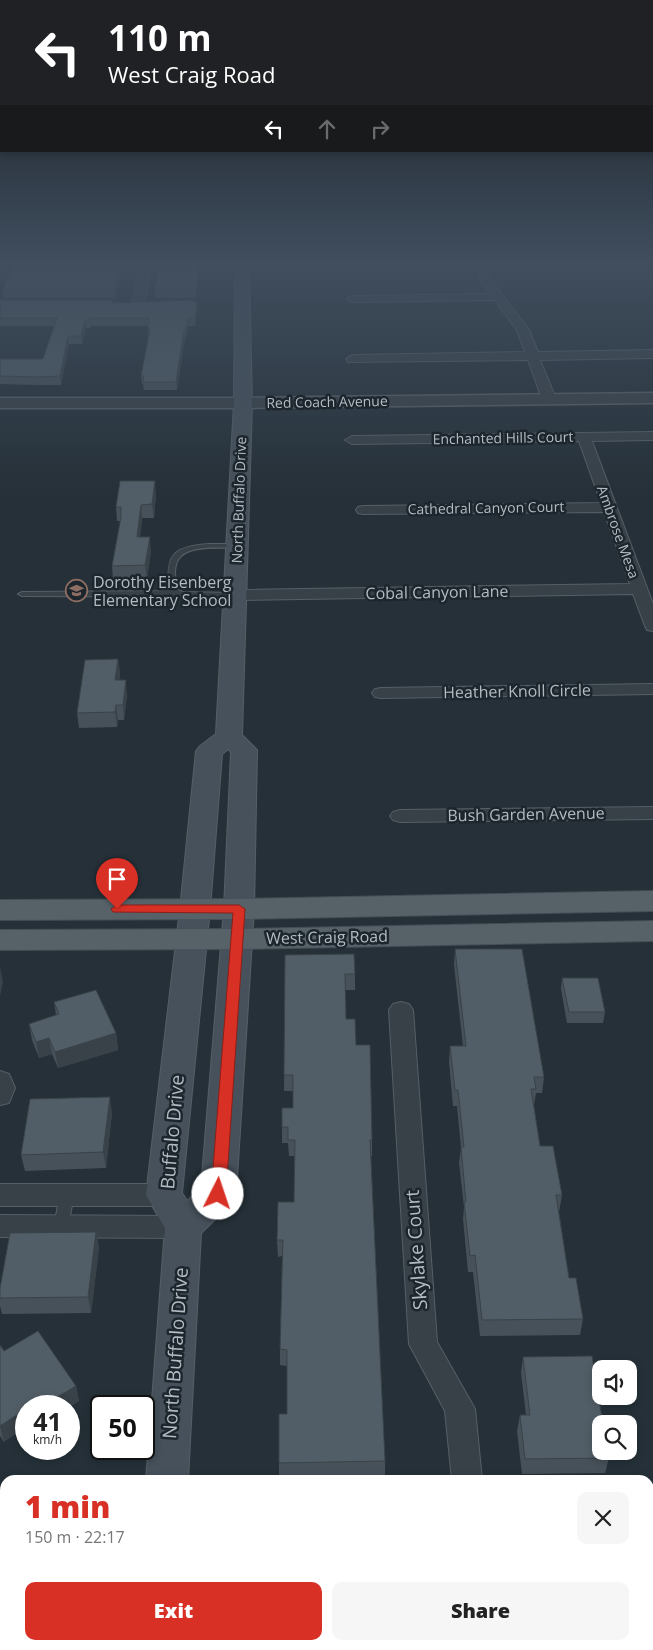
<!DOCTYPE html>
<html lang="en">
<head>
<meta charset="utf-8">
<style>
  body { margin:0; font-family:"Open Sans",sans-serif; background:#f6f6f6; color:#222; height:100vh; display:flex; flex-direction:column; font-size:19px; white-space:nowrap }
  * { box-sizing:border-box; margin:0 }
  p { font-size:16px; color:#767676 }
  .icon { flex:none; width:28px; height:28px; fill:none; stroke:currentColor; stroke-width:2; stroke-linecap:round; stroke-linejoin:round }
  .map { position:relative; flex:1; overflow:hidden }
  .panel { position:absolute; left:0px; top:1475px; width:654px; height:175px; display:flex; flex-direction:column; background:#fff; border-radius:15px 15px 0 0; box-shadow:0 2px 8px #0003 }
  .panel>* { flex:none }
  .top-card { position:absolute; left:0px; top:0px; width:654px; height:152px; box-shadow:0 2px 8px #0003; background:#202124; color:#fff; overflow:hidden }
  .fabs { position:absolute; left:592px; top:1360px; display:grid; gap:10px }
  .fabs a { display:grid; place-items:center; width:45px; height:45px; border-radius:10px; background:#fff; box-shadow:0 2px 8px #0003; font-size:25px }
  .speed { position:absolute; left:15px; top:1395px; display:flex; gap:10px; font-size:25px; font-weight:700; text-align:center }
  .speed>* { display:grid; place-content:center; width:65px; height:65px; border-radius:50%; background:#fff; box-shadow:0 2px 8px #0003; line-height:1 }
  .speed small { font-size:12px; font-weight:400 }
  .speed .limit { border:2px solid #111; border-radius:8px; background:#fff; color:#111 }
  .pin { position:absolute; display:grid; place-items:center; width:42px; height:42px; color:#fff; margin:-51px -21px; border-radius:50% 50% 50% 0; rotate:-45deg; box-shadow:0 0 5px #0007 }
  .pin .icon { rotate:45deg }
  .me { position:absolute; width:55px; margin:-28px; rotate:4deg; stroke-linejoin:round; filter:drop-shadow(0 0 4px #0008) }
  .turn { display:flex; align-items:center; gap:18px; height:105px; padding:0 25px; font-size:22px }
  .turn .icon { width:65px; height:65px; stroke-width:2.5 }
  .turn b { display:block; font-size:35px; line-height:42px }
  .lanes { display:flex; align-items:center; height:48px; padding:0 25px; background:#0003; justify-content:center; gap:25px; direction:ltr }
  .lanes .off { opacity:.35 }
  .round { display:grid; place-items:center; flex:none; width:52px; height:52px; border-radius:10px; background:#f6f6f6 }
  .headline { display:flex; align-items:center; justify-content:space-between; height:85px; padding:0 25px }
  h1 { font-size:30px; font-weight:800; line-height:38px; color:#d93025 }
  .primary-button { display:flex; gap:10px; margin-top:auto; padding:10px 25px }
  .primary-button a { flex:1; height:58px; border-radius:10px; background:#d93025; color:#fff; font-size:20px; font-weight:800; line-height:58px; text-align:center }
  .primary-button a+a { background:#f6f6f6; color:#222 }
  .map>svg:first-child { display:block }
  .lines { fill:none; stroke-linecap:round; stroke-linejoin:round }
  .service-casing { stroke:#565f66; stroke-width:2 }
  .minor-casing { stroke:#565f66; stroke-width:2 }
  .tertiary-casing { stroke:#565f66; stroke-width:3 }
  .secondary-casing { stroke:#565f66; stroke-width:2 }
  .primary-casing { stroke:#444d54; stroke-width:2 }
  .service { fill:#384148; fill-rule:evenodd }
  .minor { fill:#384148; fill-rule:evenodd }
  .tertiary { fill:#384148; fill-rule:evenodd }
  .secondary { fill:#46515b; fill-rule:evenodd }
  .primary { fill:#566168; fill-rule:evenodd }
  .wall { fill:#475159 }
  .shaded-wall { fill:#394248 }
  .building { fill:#525e67; stroke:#394248 }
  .route { fill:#d93025; stroke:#8d1f18 }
  .labels { text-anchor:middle; stroke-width:5; stroke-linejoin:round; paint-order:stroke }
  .far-street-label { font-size:14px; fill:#b3bcc4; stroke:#1d262d }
  .poi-label { font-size:16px; fill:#b3bcc4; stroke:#1d262d; text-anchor:start }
  .street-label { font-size:16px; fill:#b3bcc4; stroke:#1d262d }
  .near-street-label { font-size:19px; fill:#b3bcc4; stroke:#1d262d }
</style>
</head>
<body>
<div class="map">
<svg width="653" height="1650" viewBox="0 0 653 1650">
  <rect width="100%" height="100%" fill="#253038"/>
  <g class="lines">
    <defs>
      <path id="service" d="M210,544H237L241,546L237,548C221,548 184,544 177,562C173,571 176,581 178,590L183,592L235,593L239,595L238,597L22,596L18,594L22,592L170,591C164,554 174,546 210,544Z
        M67,1190L72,1191L74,1195L68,1226L66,1230L61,1232L56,1230L54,1226L60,1195L62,1191Z
        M0,1556H5V1572H0Z"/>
      <path id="minor" d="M0,264H7L4,271L0,272Z
        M141,264H151L144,303L138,306L132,303Z
        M476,264H486L491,280L529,330L538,352L653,350V358L540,360L556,399L549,403L542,399L528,360L348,362L346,359L352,355L525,352L517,330L495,300L352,302L346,299L352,296L490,294L480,280Z
        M653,432V440L592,441L653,604V631L647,630L645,626L633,594L235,600L229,598L227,595L229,592L235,590L630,584L604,512L363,514L358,513L356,510L358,507L363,506L601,503L579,441L352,444L345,440L352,436Z
        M653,684V694L381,698L375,697L372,693L375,689L381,688Z
        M653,807V819L400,822L393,820L390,816L393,812L400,810Z
        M401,1002L409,1004L413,1010L437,1342L475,1409L482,1480H452L445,1411L409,1344L389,1010L393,1004Z
        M0,1071L9,1074L15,1088L9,1103L0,1105Z
        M0,1184H164L173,1187L177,1195L173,1203L164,1206H0Z
        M0,1215L183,1216L192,1219L196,1227L192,1235L183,1238L0,1237Z
        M649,1534H653V1566H649Z"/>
      <path id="tertiary" d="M653,393V403L243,408H0V398H243Z"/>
      <path id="secondary" d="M235,264H249L252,403L242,735L257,750L254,909L236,1194L231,1204L201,1233L188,1480H146L165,1228L146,1195L180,909L196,751L200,746L216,734L234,403ZM228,749L231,752L224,909L201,1188L187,1201L182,1193L210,909L222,754Z
        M131,1645H177V1650H131Z"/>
      <path id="primary" d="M653,891V911L239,919L0,920V900L239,899Z
        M653,921V941L237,949L0,950V930L237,929Z"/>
    </defs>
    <!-- service casing -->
    <use href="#service" class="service-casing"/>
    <!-- minor casing -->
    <use href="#minor" class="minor-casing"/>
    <!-- tertiary casing -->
    <use href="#tertiary" class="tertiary-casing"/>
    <!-- secondary casing -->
    <use href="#secondary" class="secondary-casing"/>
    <!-- primary casing -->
    <use href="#primary" class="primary-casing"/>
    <!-- service -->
    <use href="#service" class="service"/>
    <!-- minor -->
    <use href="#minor" class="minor"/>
    <!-- tertiary -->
    <use href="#tertiary" class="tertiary"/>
    <!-- secondary -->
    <use href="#secondary" class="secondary"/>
    <!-- primary -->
    <use href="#primary" class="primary"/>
  </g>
  <!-- wall -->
  <path class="wall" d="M13,264H122L115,298H4L3,290Z
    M199,264L196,298H155L154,290Z
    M0,300L112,303L195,302L197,310L195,326H188L186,338H185L177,390H144L143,384H142L141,376L149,337L148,329V326H91L90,328H86L82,344H69L61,385H38L0,384V359H43L54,326H0Z
    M156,494L154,518H142L140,537L151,551L147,579L113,580L112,566L120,521H117L116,507Z
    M118,659L120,674L119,680L127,695L124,720H118L117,727L79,728L77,713Z
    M455,949L544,1077L542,1093H536L534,1105L540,1146L562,1195L559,1212L569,1278L583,1319L580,1335L480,1336L473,1272H468L463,1219L464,1207L459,1163L461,1148L457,1106H453L449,1062L450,1046H463L454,965Z
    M285,955L355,974V990H345L346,1019L356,1045L372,1140V1156H371L385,1461V1477L279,1478V1463L287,1414V1366L280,1365V1349L282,1256L278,1257L277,1240L294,1202L295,1156H289L288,1143H282V1127L293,1108V1091H284Z
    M562,978L605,1012L603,1023H567L561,989Z
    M54,1002L116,1033L118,1050L58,1068L52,1054L39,1058L32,1040L29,1024L56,1015Z
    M112,1113L106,1168L25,1171L21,1155Z
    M96,1232L99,1248L91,1313L2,1314L0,1306V1288Z
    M0,1345L4,1351L76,1386L79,1401L69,1406H26L4,1442L0,1436Z
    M523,1357L609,1458L605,1473L522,1474L517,1431L520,1415H526L521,1373Z
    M514,1645H580L581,1650H515Z"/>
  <!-- shaded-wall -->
  <path class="shaded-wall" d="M120,264H122L115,298L114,290Z
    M198,264H199L196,298V290Z
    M197,302V310L195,326V318Z
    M188,318V326L186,338V330Z
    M85,320L86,328L82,344L81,336Z
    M184,330L185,338L177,390L176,382Z
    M68,336L69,344L61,385L60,376Z
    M155,481L156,494L154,518L152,504Z
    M141,505L142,518L138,551L137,537Z
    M150,537L151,551L147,579L145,565Z
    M118,659L120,674L117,695L115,680Z
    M126,680L127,695L124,720L123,705Z
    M116,705L118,720L117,727L115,712Z
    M0,966L3,982L0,996Z
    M116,1033L118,1050L58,1068L55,1052Z
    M49,1038L52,1054L39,1058L36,1042Z
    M110,1097L112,1113L106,1168L103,1152Z
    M96,1232L99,1248L91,1313L88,1297Z
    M76,1386L79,1401L69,1408V1406H48L47,1403Z
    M44,1398L45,1406H31Z
    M26,1409V1427L4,1442L0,1426Z"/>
  <!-- building -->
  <path class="building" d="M13,264H120L114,290H3Z
    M160,264H198L196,290H154Z
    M0,300H112L111,303L195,300L194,302H197L195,318H188L186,330H184L176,382H143L144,376H141L150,329H148L149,318H90V320H85L81,336H68L60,376L37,377L0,376V359H43L57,318H0Z
    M120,481H155L152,504L141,505L137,537H150L145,565L112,566L121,517V507H116Z
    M118,659L115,680H126L123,705H116L115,712L77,713L85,660Z
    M455,949H522L544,1077H534L536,1089H531L540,1146H553L562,1195H556L569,1278H576L583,1319L482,1320L475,1255L470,1256L464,1202H466L461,1147H464L458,1090H455L450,1046H466Z
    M354,954L355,974H345L346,1019H355L356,1045H370L372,1140H370L385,1461L279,1463V1414H287V1350L280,1349L283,1240H277L278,1202H294L295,1140H288V1127H282V1108H293V1075H284L285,955Z
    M562,978H598L605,1012H569Z
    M96,990L116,1033L55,1052L49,1038L36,1042L29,1024L59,1014L54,1002Z
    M110,1097L103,1152L21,1155L30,1099Z
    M96,1232L88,1297L0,1298V1288L10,1233Z
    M38,1331L76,1386L47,1403L44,1398L31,1406H26V1409L0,1426V1345L4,1351Z
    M592,1356L603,1424H601V1451H608L609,1458L525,1459L520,1415H530L523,1357Z
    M283,1645H361V1650H283Z
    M518,1645H580L581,1650H519Z"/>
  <!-- sky -->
  <linearGradient id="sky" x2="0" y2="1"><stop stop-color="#141a1f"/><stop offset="0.53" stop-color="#404e5e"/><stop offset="1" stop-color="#404e5e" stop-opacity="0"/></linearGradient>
  <rect width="653" height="495" fill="url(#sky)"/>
  <!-- route -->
  <path class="route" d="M117,905H239L245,909L226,1194L224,1198L218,1200L213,1198L211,1194L233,913L113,912L111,909Z"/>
  <!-- icons -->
  <defs>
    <symbol id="school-ring" viewBox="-11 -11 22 22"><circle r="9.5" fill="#1d262d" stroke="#8d6e63" stroke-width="1.5"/><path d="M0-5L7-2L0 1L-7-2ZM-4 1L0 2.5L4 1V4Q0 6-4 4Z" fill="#8d6e63"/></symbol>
  </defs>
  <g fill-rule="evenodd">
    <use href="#school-ring" x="64" y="578" width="25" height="25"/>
  </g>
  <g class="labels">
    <!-- far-street labels -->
    <g class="far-street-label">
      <text transform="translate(327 402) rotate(-1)" y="5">Red Coach Avenue</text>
      <text transform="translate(503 438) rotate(-1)" y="5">Enchanted Hills Court</text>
      <text transform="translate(239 500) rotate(-88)" y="5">North Buffalo Drive</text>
      <text transform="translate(486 508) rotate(-1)" y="5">Cathedral Canyon Court</text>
      <text transform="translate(618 532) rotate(70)" y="5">Ambrose Mesa</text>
    </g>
    <!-- poi labels -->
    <g class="poi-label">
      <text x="93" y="588">Dorothy Eisenberg<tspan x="93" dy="18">Elementary School</tspan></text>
    </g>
    <!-- street labels -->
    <g class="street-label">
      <text transform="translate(437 592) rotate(-1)" y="6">Cobal Canyon Lane</text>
      <text transform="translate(517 691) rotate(-1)" y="6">Heather Knoll Circle</text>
      <text transform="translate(526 814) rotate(-1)" y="6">Bush Garden Avenue</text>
      <text transform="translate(327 937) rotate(-1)" y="6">West Craig Road</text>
    </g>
    <!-- near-street labels -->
    <g class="near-street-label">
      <text transform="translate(172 1132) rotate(-85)" y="7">Buffalo Drive</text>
      <text transform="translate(416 1250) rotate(-94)" y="7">Skylake Court</text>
      <text transform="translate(175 1353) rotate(-86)" y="7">North Buffalo Drive</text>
    </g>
  </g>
</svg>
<div class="fabs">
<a><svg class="icon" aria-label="sound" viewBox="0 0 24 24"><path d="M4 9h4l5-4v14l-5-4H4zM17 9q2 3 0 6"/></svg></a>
<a><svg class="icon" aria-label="search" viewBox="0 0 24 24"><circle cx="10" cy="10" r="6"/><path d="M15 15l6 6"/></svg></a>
</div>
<div class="speed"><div>41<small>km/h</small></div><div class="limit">50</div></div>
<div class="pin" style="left:117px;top:909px;background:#d93025"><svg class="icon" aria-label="arrive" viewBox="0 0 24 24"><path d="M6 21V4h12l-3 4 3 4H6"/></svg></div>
<svg class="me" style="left:218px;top:1194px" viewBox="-20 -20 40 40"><circle r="19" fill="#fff"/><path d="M0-13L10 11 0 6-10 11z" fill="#d93025"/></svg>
<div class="top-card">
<div class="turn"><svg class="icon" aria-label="left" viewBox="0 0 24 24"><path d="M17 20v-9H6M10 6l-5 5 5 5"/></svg><div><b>110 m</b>West Craig Road</div></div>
<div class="lanes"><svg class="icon" aria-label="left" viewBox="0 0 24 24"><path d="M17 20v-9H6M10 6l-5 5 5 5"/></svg><svg class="icon off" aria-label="ahead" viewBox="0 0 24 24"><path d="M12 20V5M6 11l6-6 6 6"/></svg><svg class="icon off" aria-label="right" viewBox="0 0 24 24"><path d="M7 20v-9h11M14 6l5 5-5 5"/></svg></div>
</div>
<section class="panel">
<div class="headline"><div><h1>1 min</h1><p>150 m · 22:17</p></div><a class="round"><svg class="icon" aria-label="close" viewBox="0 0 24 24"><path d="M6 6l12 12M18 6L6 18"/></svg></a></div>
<div class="primary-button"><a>Exit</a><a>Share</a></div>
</section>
</div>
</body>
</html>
